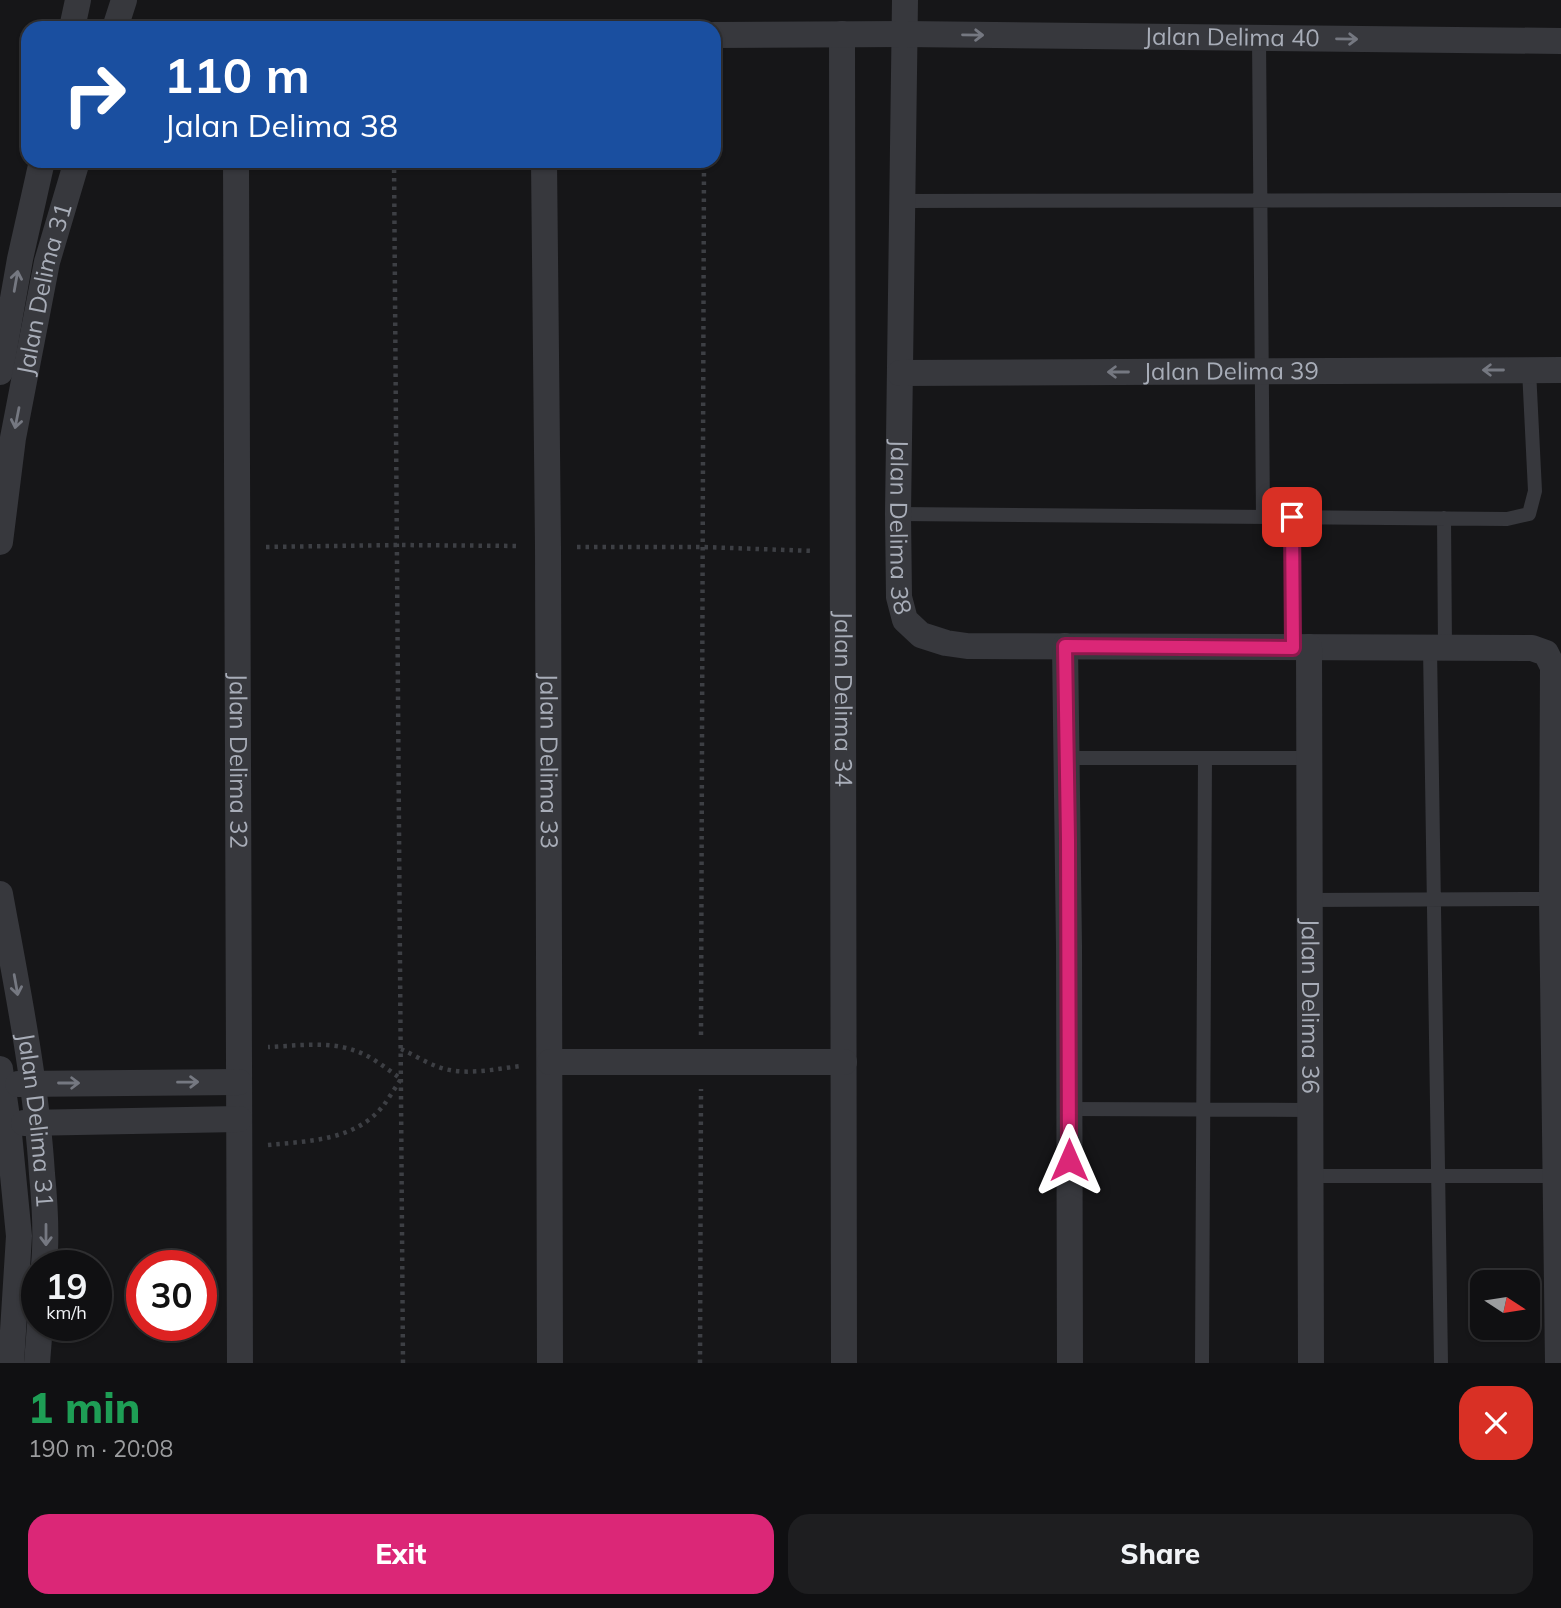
<!DOCTYPE html>
<html lang="en">
<head>
<meta charset="utf-8">
<style>
  body { margin:0; font-family:Mulish,sans-serif; background:#1e1e20; color:#f1f3f6; height:100vh; display:flex; flex-direction:column; font-size:26px; white-space:nowrap }
  * { box-sizing:border-box; margin:0 }
  p { font-size:23px; color:#9c9d9f }
  .icon { flex:none; width:38px; height:38px; fill:none; stroke:currentColor; stroke-width:2; stroke-linecap:round; stroke-linejoin:round }
  .map { position:relative; height:1363px; overflow:hidden }
  .sheet { display:flex; flex-direction:column; background:#101012; flex:1 }
  .sheet>* { flex:none }
  .guide { position:absolute; left:21px; top:21px; width:700px; height:147px; border-radius:21px; box-shadow:0 2px 5px #0004,0 0 0 2px #303032; background:#1a4fa0; color:#fff; overflow:hidden }
  .needle { width:46px; rotate:102deg }
  .fabs { position:absolute; left:1470px; top:1270px; display:grid; gap:14px }
  .fabs a { display:grid; place-items:center; width:70px; height:70px; border-radius:14px; background:#101012; box-shadow:0 2px 5px #0004,0 0 0 2px #303032; font-size:35px }
  .speed { position:absolute; left:21px; top:1250px; display:flex; gap:14px; font-size:35px; font-weight:700; text-align:center }
  .speed>* { display:grid; place-content:center; width:91px; height:91px; border-radius:50%; background:#101012; box-shadow:0 2px 5px #0004,0 0 0 2px #303032; line-height:1 }
  .speed small { font-size:18px; font-weight:400 }
  .speed .limit { border:10px solid #d22; background:#fff; color:#111 }
  .pin { position:absolute; display:grid; place-items:center; width:60px; height:60px; color:#fff; margin:-30px; border-radius:14px; box-shadow:0 4px 10px #0006 }
  .me { position:absolute; width:77px; margin:-38px; rotate:0deg; stroke-linejoin:round; filter:drop-shadow(0 0 5px #0008) }
  .turn { display:flex; align-items:center; gap:24px; height:147px; padding:0 28px; font-size:32px }
  .turn .icon { width:91px; height:91px; stroke-width:2.5 }
  .turn b { display:block; font-size:49px; line-height:60px }
  .round { display:grid; place-items:center; flex:none; width:74px; height:74px; border-radius:21px; background:#1e1e20 }
  .overview { display:flex; align-items:center; justify-content:space-between; height:119px; padding:0 28px }
  h1 { font-size:42px; font-weight:800; line-height:52px; color:#1e9e55 }
  .cta { display:flex; gap:14px; margin-top:auto; padding:14px 28px }
  .cta a { flex:1; height:80px; border-radius:21px; background:#db2777; color:#fff; font-size:28px; font-weight:800; line-height:80px; text-align:center }
  .cta a+a { background:#1e1e20; color:#f1f3f6 }
  .map>svg:first-child { display:block }
  .lines { fill:none; stroke-linecap:round; stroke-linejoin:round }
  .path { stroke:#3d3f44; stroke-width:4.5; stroke-dasharray:3.5 5; stroke-linecap:butt }
  .lane { stroke:#37383d; stroke-width:14 }
  .street { stroke:#37383d; stroke-width:26 }
  .oneway { stroke:#757881 }
  .route-casing { stroke:#8e194d; stroke-width:18 }
  .route { stroke:#db2777; stroke-width:12 }
  .labels { text-anchor:middle; stroke-width:5; stroke-linejoin:round; paint-order:stroke }
  .street-label { font-size:24px; fill:#a8adb8; stroke:#111113 }
</style>
</head>
<body>
<div class="map">
<svg width="1561" height="1363" viewBox="0 0 1561 1363">
  <rect width="100%" height="100%" fill="#161618"/>
  <g class="lines">
    <!-- path -->
    <path class="path" d="M394,161L403,1363
      M266,547L397,545L520,546
      M577,547H703L814,551
      M701,1035L704,161
      M401,1049C412,1054 425,1062 436,1066C462,1077 494,1069 521,1066
      M268,1145C308,1141 355,1141 383,1106C389,1098 395,1088 401,1079C386,1068 370,1055 353,1050C327,1041 294,1046 268,1047
      M700,1363L701,1089"/>
    <!-- lane -->
    <path class="lane" d="M1259,38L1263,517
      M902,201L1561,200
      M898,514L1507,519L1529,514L1535,491L1529,370
      M1292,517L1293,647
      M1444,518L1445,648
      M1430,648L1441,1363
      M1067,758H1309
      M1309,900L1552,899
      M1068,1109L1310,1110
      M1311,1176H1556
      M1202,1363L1205,758"/>
    <!-- street -->
    <g class="street">
      <path id="s1" d="M905,0L898,514L899,597L905,620L921,635L946,643L967,646L1532,648L1546,653L1553,667L1552,899L1558,1363"/>
      <path d="M72,28L78,0"/>
      <path d="M115,28L124,0"/>
      <path id="s2" d="M842,34L844,1363"/>
      <path id="s3" d="M714,35L904,34L1561,41"/>
      <path id="s4" d="M236,161L240,1363"/>
      <path id="s5" d="M544,161L548,547L550,1363"/>
      <path d="M0,372L20,259L42,161"/>
      <path id="s6" d="M900,373L1561,370"/>
      <path id="s7" d="M0,542L13,438L47,262L77,161"/>
      <path d="M1065,646L1069,946L1070,1363"/>
      <path id="s8" d="M1309,647L1311,1363"/>
      <path id="s9" d="M0,894C17,987 36,1080 42,1174C45,1205 47,1235 44,1265"/>
      <path d="M550,1062H844"/>
      <path d="M0,1069L8,1124L19,1236L11,1363"/>
      <path d="M18,1084L239,1082"/>
      <path d="M24,1123L239,1119"/>
      <path d="M37,1363L40,1325"/>
    </g>
  </g>
  <!-- one-way arrows -->
  <defs><path id="oneway-shaft" d="M-6 0H5M1.5-3L5.5 0L1.5 3" fill="none" stroke-width="1.6" stroke-linecap="round" stroke-linejoin="round" transform="scale(1.75)"/></defs>
  <g class="oneway">
    <use href="#oneway-shaft" transform="translate(973 35) rotate(1)"/>
    <use href="#oneway-shaft" transform="translate(1347 39) rotate(1)"/>
    <use href="#oneway-shaft" transform="translate(16 281) rotate(-80)"/>
    <use href="#oneway-shaft" transform="translate(1493 370) rotate(180)"/>
    <use href="#oneway-shaft" transform="translate(1118 372) rotate(180)"/>
    <use href="#oneway-shaft" transform="translate(17 418) rotate(101)"/>
    <use href="#oneway-shaft" transform="translate(16 985) rotate(80)"/>
    <use href="#oneway-shaft" transform="translate(188 1082) rotate(-1)"/>
    <use href="#oneway-shaft" transform="translate(69 1083)"/>
    <use href="#oneway-shaft" transform="translate(46 1235) rotate(90)"/>
  </g>
  <g class="lines">
    <defs>
      <path id="route" d="M1069,1160L1068,839L1065,646L1293,648L1292,517"/>
    </defs>
    <!-- route casing -->
    <use href="#route" class="route-casing"/>
    <!-- route -->
    <use href="#route" class="route"/>
  </g>
  <g class="labels">
    <!-- street labels -->
    <g class="street-label">
      <text dy="8" stroke="none"><textPath href="#s3" startOffset="518">Jalan Delima 40</textPath></text>
      <text dy="8" stroke="none"><textPath href="#s7" startOffset="257">Jalan Delima 31</textPath></text>
      <text dy="8" stroke="none"><textPath href="#s6" startOffset="331">Jalan Delima 39</textPath></text>
      <text dy="8" stroke="none"><textPath href="#s1" startOffset="527">Jalan Delima 38</textPath></text>
      <text dy="8" stroke="none"><textPath href="#s2" startOffset="665">Jalan Delima 34</textPath></text>
      <text dy="8" stroke="none"><textPath href="#s4" startOffset="600">Jalan Delima 32</textPath></text>
      <text dy="8" stroke="none"><textPath href="#s5" startOffset="600">Jalan Delima 33</textPath></text>
      <text dy="8" stroke="none"><textPath href="#s8" startOffset="359">Jalan Delima 36</textPath></text>
      <text dy="8" stroke="none"><textPath href="#s9" startOffset="229">Jalan Delima 31</textPath></text>
    </g>
  </g>
</svg>
<div class="fabs">
<a><svg class="needle" viewBox="-14 -14 28 28"><path d="M0-13l5 13h-10z" fill="#e53935"/><path d="M0 13l5-13h-10z" fill="#9c9d9f"/></svg></a>
</div>
<div class="speed"><div>19<small>km/h</small></div><div class="limit">30</div></div>
<div class="pin" style="left:1292px;top:517px;background:#d93025"><svg class="icon" aria-label="arrive" viewBox="0 0 24 24"><path d="M6 21V4h12l-3 4 3 4H6"/></svg></div>
<svg class="me" style="left:1069px;top:1160px" viewBox="-20 -20 40 40"><path d="M0-17L14 15 0 8-14 15z" fill="#db2777" stroke="#fff" stroke-width="4"/></svg>
<div class="guide">
<div class="turn"><svg class="icon" aria-label="right" viewBox="0 0 24 24"><path d="M7 20v-9h11M14 6l5 5-5 5"/></svg><div><b>110 m</b>Jalan Delima 38</div></div>
</div>
</div>
<section class="sheet">
<div class="overview"><div><h1>1 min</h1><p>190 m · 20:08</p></div><a class="round" style="background:#d93025;color:#fff"><svg class="icon" aria-label="close" viewBox="0 0 24 24"><path d="M6 6l12 12M18 6L6 18"/></svg></a></div>
<div class="cta"><a>Exit</a><a>Share</a></div>
</section>
</body>
</html>
